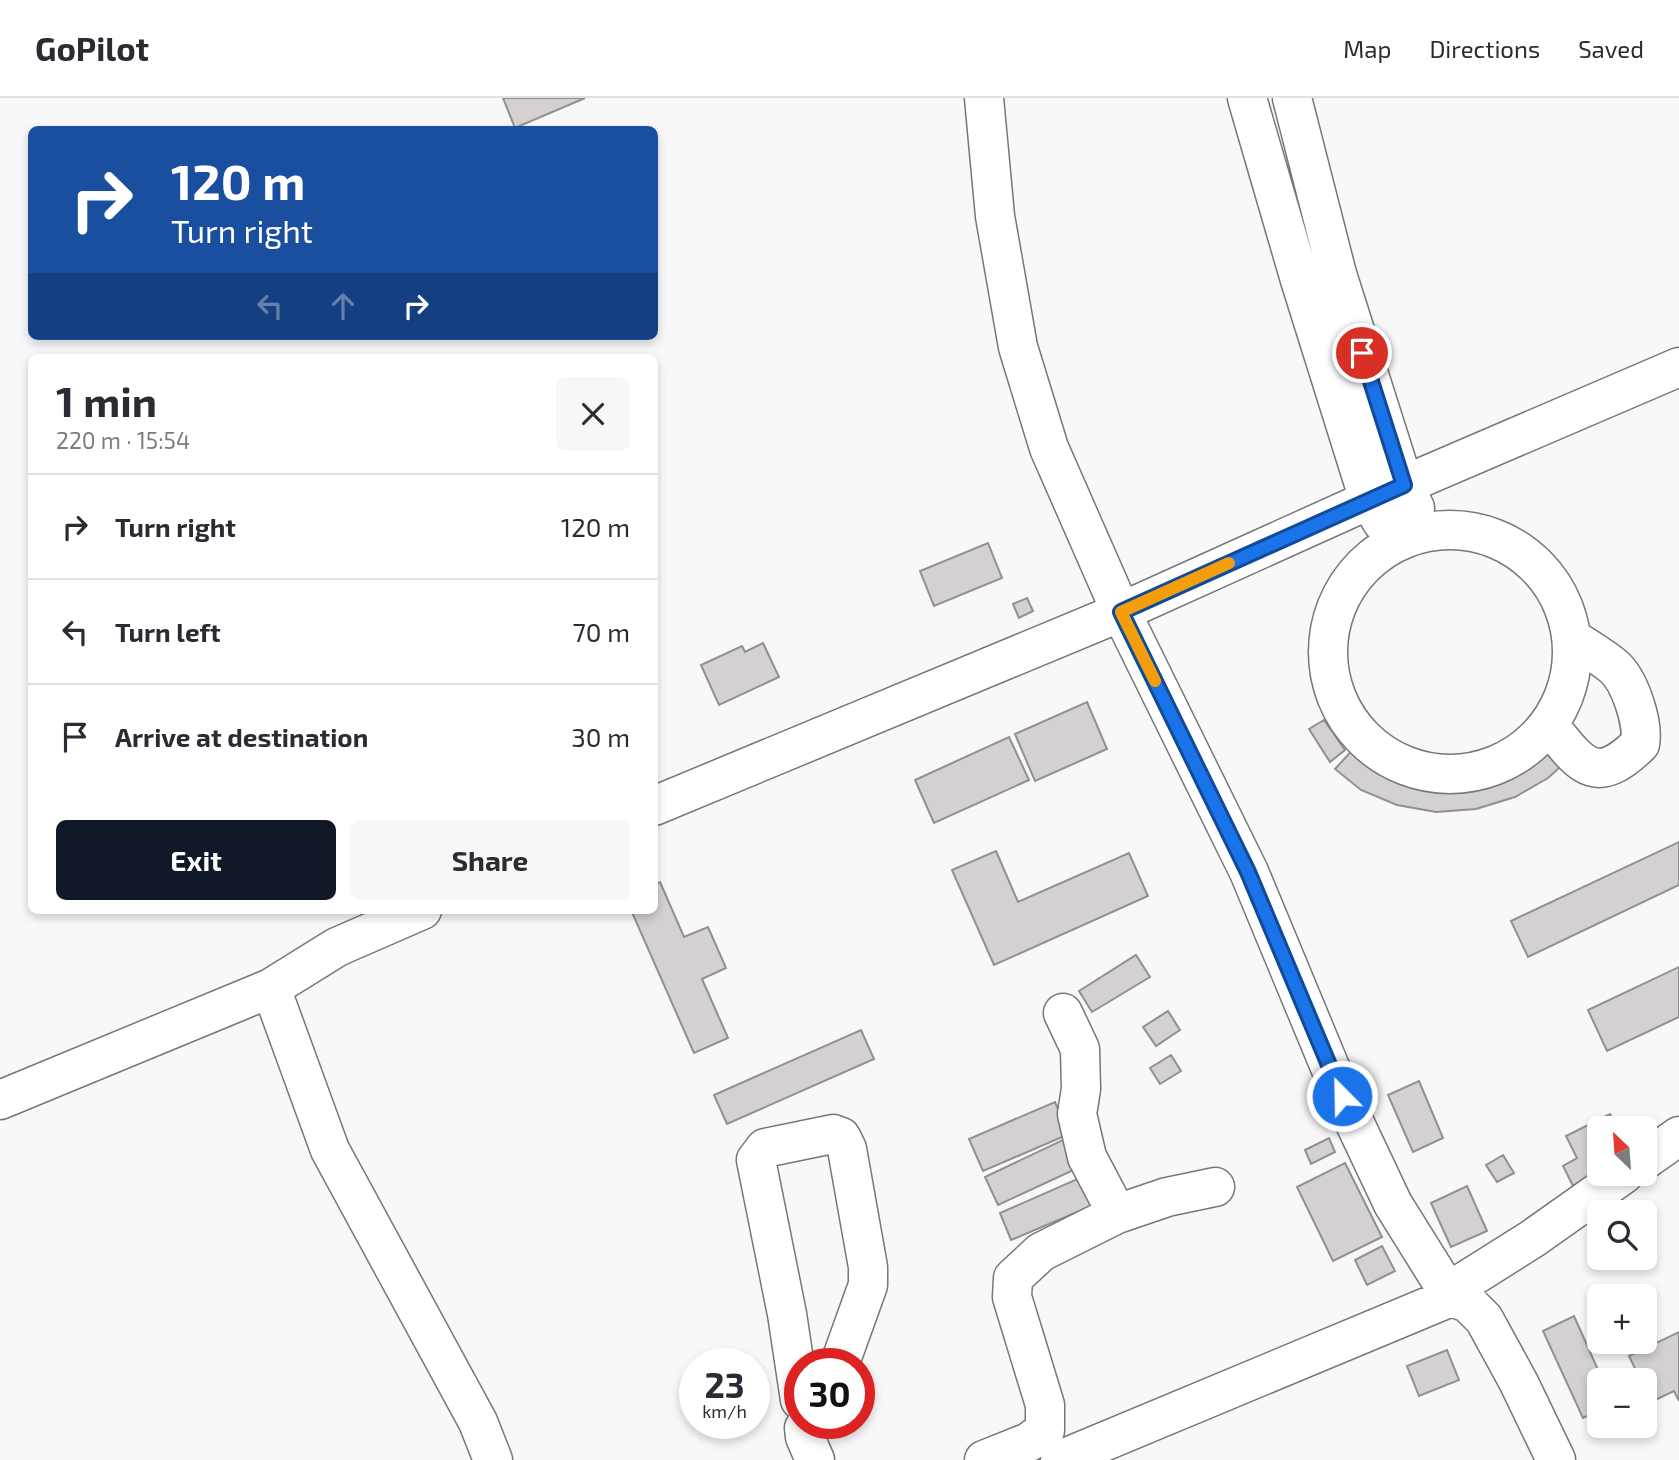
<!DOCTYPE html>
<html lang="en">
<head>
<meta charset="utf-8">
<style>
  body { margin:0; font-family:"Exo 2",sans-serif; background:#f7f7f7; color:#2b2b33; height:100vh; display:flex; flex-direction:column; font-size:26px; white-space:nowrap }
  * { box-sizing:border-box; margin:0 }
  p { font-size:23px; color:#7c7c81 }
  .icon { flex:none; width:38px; height:38px; fill:none; stroke:currentColor; stroke-width:2; stroke-linecap:round; stroke-linejoin:round }
  .map { position:relative; flex:1; overflow:hidden }
  .details { position:absolute; left:28px; top:256px; width:630px; height:560px; display:flex; flex-direction:column; background:#fff; border-radius:10px; box-shadow:0 4px 10px #0003 }
  .details>* { flex:none }
  .guide { position:absolute; left:28px; top:28px; width:630px; height:214px; border-radius:10px; box-shadow:0 4px 10px #0003; background:#1a4fa0; color:#fff; overflow:hidden }
  .needle { width:46px; rotate:335deg }
  .tools { position:absolute; left:1587px; top:1018px; display:grid; gap:14px }
  .tools a { display:grid; place-items:center; width:70px; height:70px; border-radius:10px; background:#fff; box-shadow:0 4px 10px #0003; font-size:35px }
  .speed { position:absolute; left:679px; top:1250px; display:flex; gap:14px; font-size:35px; font-weight:700; text-align:center }
  .speed>* { display:grid; place-content:center; width:91px; height:91px; border-radius:50%; background:#fff; box-shadow:0 4px 10px #0003; line-height:1 }
  .speed small { font-size:18px; font-weight:400 }
  .speed .limit { border:10px solid #d22; background:#fff; color:#111 }
  .pin { position:absolute; display:grid; place-items:center; width:60px; height:60px; color:#fff; margin:-30px; border:4px solid #fff; border-radius:50%; box-shadow:0 2px 7px #0007 }
  .me { position:absolute; width:77px; margin:-38px; rotate:337deg; stroke-linejoin:round; filter:drop-shadow(0 0 5px #0008) }
  .turn { display:flex; align-items:center; gap:24px; height:147px; padding:0 28px; font-size:32px }
  .turn .icon { width:91px; height:91px; stroke-width:2.5 }
  .turn b { display:block; font-size:49px; line-height:60px }
  .lanes { display:flex; align-items:center; height:66px; padding:0 28px; background:#0003; justify-content:center; gap:35px; direction:ltr }
  .lanes .off { opacity:.35 }
  .round { display:grid; place-items:center; flex:none; width:74px; height:74px; border-radius:10px; background:#f7f7f7 }
  .overview { display:flex; align-items:center; justify-content:space-between; height:119px; padding:0 28px }
  h1 { font-size:42px; font-weight:700; line-height:52px }
  .action { display:flex; gap:14px; margin-top:auto; padding:14px 28px }
  .action a { flex:1; height:80px; border-radius:10px; background:#111827; color:#fff; font-size:28px; font-weight:700; line-height:80px; text-align:center }
  .action a+a { background:#f7f7f7; color:#2b2b33 }
  ul { padding:0; list-style:none }
  li { display:flex; align-items:center; gap:21px; height:105px; padding:0 28px; border-top:2px solid #e1e1e2 }
  li div { flex:1 }
  li b { display:block; font-size:26px }
  li em { font-style:normal }
  header { display:flex; align-items:center; gap:42px; box-sizing:border-box; height:98px; padding:0 35px; background:#fff; border-bottom:2px solid #e1e1e2 }
  header strong { font-size:33px }
  nav { display:flex; gap:38px; margin-inline-start:auto; font-size:24px }
  .map>svg:first-child { display:block }
  .building { fill:#d4d1d0; stroke:#92908e; stroke-width:2 }
  .lines { fill:none; stroke-linecap:round; stroke-linejoin:round }
  .minor-casing { stroke:#767779; stroke-width:41 }
  .minor { stroke:#fff; stroke-width:38 }
  .route-casing { stroke:#114b97; stroke-width:18 }
  .route { stroke:#1a73e8; stroke-width:12 }
  .slow { stroke:#f59e0b; stroke-width:12 }
</style>
</head>
<body>
<header>
<strong>GoPilot</strong>
<nav><a>Map</a><a>Directions</a><a>Saved</a></nav>
</header>
<div class="map">
<svg width="1679" height="1362" viewBox="0 0 1679 1362">
  <rect width="100%" height="100%" fill="#f8f8fa"/>
  <!-- building -->
  <path class="building" d="M503,0H585L515,30Z
    M988,445L1002,480L934,508L920,473Z
    M1027,500L1033,513L1019,520L1013,506Z
    M763,545L779,579L719,607L701,567L742,548L745,554Z
    M1087,604L1107,651L1035,683L1015,636Z
    M1324,622L1345,652L1330,664L1309,631Z
    M1551,636L1569,661L1548,680L1515,699L1476,711L1436,714L1397,707L1361,692L1335,671L1357,647L1380,662L1413,676L1439,683L1482,678L1519,661Z
    M1009,639L1029,682L934,725L915,682Z
    M1679,744V787L1528,859L1511,823Z
    M996,753L1018,804L1129,755L1148,798L994,867L952,772Z
    M660,784L684,839L708,829L726,870L702,881L728,940L694,955L631,812H654V787Z
    M1136,857L1150,879L1092,914L1079,893Z
    M1679,869V919L1607,953L1588,912Z
    M1168,913L1180,932L1156,948L1143,929Z
    M861,932L874,961L727,1026L714,997Z
    M1171,957L1181,973L1160,986L1150,970Z
    M1419,983L1443,1040L1413,1054L1388,997Z
    M1055,1004L1069,1036L983,1073L969,1041Z
    M1610,1016L1617,1031H1600V1075L1573,1088L1563,1068L1577,1060L1566,1038Z
    M1067,1040L1080,1069L998,1107L985,1079Z
    M1329,1040L1335,1054L1311,1066L1305,1052Z
    M1503,1057L1514,1075L1497,1084L1486,1067Z
    M1345,1065L1382,1139L1333,1163L1297,1089Z
    M1082,1079L1094,1107L1011,1142L1000,1115Z
    M1467,1088L1487,1133L1451,1149L1431,1105Z
    M1382,1148L1395,1173L1367,1187L1355,1162Z
    M1574,1218L1603,1283H1600V1312L1583,1320L1543,1233Z
    M1679,1234V1303L1674,1293L1651,1304L1645,1290V1283H1641L1629,1258Z
    M1447,1252L1459,1282L1419,1298L1407,1268Z"/>
  <g class="lines">
    <defs>
      <path id="minor" d="M984,0L995,118L1018,249L1049,350L1121,514L1249,774L1342,998L1393,1106L1451,1199L1468,1205L1484,1221L1519,1285L1556,1362
        M1247,0L1300,182L1369,402L1382,424
        M1292,0L1337,176L1404,387L1415,410
        M1328 554a122 122 0 1 1 244 0a122 122 0 1 1-244 0Z
        M1549,627C1581,667 1595,690 1640,646C1644,626 1630,582 1613,568C1601,558 1585,549 1572,540
        M654,708L1121,514L1369,402L1679,269
        M271,890L330,1052L478,1324L493,1362
        M1063,915L1080,951L1081,991L1077,1016L1087,1059L1117,1116
        M0,1002L271,890L337,849L422,812
        M1645,1062L1679,1038
        M1448,1194L1532,1141L1624,1076
        M800,1302L787,1216L756,1062L765,1050L833,1036L841,1039L847,1051L868,1169V1187L840,1265
        M804,1330L805,1339L815,1362
        M984,1362L1029,1344L1045,1332V1307L1012,1199L1013,1180L1041,1154L1117,1116L1167,1099L1215,1089
        M1060,1362L1451,1199"/>
    </defs>
    <!-- minor casing -->
    <use href="#minor" class="minor-casing"/>
    <!-- minor -->
    <use href="#minor" class="minor"/>
  </g>
  <g class="lines">
    <defs>
      <path id="route" d="M1342,998L1248,774L1121,514L1404,387L1362,255"/>
    </defs>
    <!-- route casing -->
    <use href="#route" class="route-casing"/>
    <!-- route -->
    <use href="#route" class="route"/>
    <!-- slow -->
    <path class="slow" d="M1155,583L1121,514L1229,465"/>
  </g>
</svg>
<div class="tools">
<a><svg class="needle" viewBox="-14 -14 28 28"><path d="M0-13l5 13h-10z" fill="#e53935"/><path d="M0 13l5-13h-10z" fill="#7c7c81"/></svg></a>
<a><svg class="icon" aria-label="search" viewBox="0 0 24 24"><circle cx="10" cy="10" r="6"/><path d="M15 15l6 6"/></svg></a>
<a>+</a>
<a>−</a>
</div>
<div class="speed"><div>23<small>km/h</small></div><div class="limit">30</div></div>
<div class="pin" style="left:1362px;top:255px;background:#d93025"><svg class="icon" aria-label="arrive" viewBox="0 0 24 24"><path d="M6 21V4h12l-3 4 3 4H6"/></svg></div>
<svg class="me" style="left:1342px;top:998px" viewBox="-20 -20 40 40"><circle r="17" fill="#1a73e8" stroke="#fff" stroke-width="3"/><path d="M0-11L8 9 0 5-8 9z" fill="#fff"/></svg>
<div class="guide">
<div class="turn"><svg class="icon" aria-label="right" viewBox="0 0 24 24"><path d="M7 20v-9h11M14 6l5 5-5 5"/></svg><div><b>120 m</b>Turn right</div></div>
<div class="lanes"><svg class="icon off" aria-label="left" viewBox="0 0 24 24"><path d="M17 20v-9H6M10 6l-5 5 5 5"/></svg><svg class="icon off" aria-label="ahead" viewBox="0 0 24 24"><path d="M12 20V5M6 11l6-6 6 6"/></svg><svg class="icon" aria-label="right" viewBox="0 0 24 24"><path d="M7 20v-9h11M14 6l5 5-5 5"/></svg></div>
</div>
<section class="details">
<div class="overview"><div><h1>1 min</h1><p>220 m · 15:54</p></div><a class="round"><svg class="icon" aria-label="close" viewBox="0 0 24 24"><path d="M6 6l12 12M18 6L6 18"/></svg></a></div>
<ul>
<li><svg class="icon" aria-label="right" viewBox="0 0 24 24"><path d="M7 20v-9h11M14 6l5 5-5 5"/></svg><div><b>Turn right</b></div><em>120 m</em></li>
<li><svg class="icon" aria-label="left" viewBox="0 0 24 24"><path d="M17 20v-9H6M10 6l-5 5 5 5"/></svg><div><b>Turn left</b></div><em>70 m</em></li>
<li><svg class="icon" aria-label="arrive" viewBox="0 0 24 24"><path d="M6 21V4h12l-3 4 3 4H6"/></svg><div><b>Arrive at destination</b></div><em>30 m</em></li>
</ul>
<div class="action"><a>Exit</a><a>Share</a></div>
</section>
</div>
</body>
</html>
